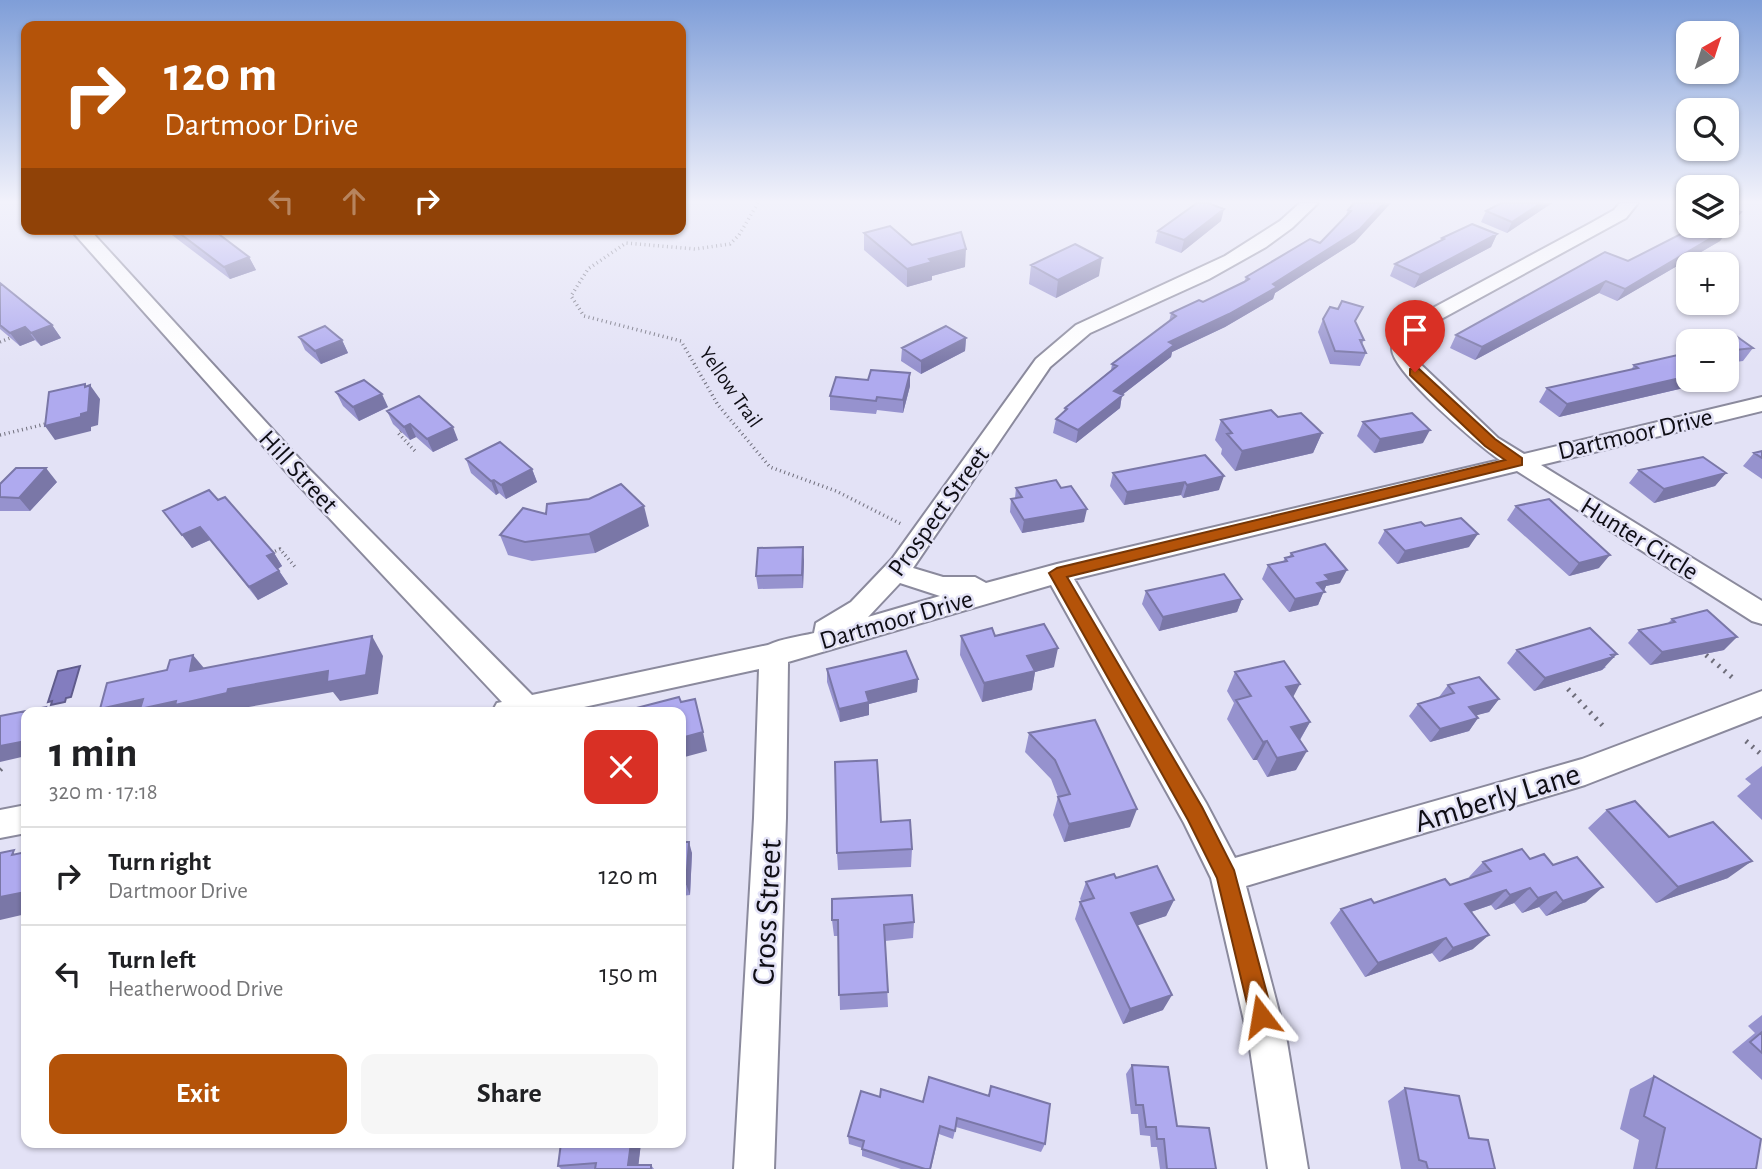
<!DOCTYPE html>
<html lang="en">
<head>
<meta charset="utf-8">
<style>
  body { margin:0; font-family:"Alegreya Sans",sans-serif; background:#f6f6f6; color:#202124; height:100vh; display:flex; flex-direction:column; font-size:26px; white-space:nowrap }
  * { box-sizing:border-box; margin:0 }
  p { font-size:23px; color:#757577 }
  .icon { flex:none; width:38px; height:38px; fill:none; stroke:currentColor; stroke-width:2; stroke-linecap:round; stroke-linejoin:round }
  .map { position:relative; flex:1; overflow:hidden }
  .side { position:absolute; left:21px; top:707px; width:665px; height:441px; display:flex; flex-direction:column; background:#fff; border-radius:14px; box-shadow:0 2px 5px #0004 }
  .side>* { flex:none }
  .hud { position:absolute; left:21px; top:21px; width:665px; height:214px; border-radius:14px; box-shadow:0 2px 5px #0004; background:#b45309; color:#fff; overflow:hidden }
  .needle { width:46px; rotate:39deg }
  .fabs { position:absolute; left:1676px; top:21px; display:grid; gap:14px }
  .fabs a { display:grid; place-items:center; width:63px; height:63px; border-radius:14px; background:#fff; box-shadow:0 2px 5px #0004; font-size:35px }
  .pin { position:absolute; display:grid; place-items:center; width:60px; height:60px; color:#fff; margin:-72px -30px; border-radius:50% 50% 50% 0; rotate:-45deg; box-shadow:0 0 7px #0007 }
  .pin .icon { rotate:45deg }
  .me { position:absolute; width:77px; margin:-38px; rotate:346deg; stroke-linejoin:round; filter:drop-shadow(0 0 5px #0008) }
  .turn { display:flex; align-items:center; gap:24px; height:147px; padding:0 28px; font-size:32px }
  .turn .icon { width:91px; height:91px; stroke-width:2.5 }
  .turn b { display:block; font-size:49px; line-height:60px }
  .lanes { display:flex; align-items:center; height:66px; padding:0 28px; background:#0003; justify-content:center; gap:35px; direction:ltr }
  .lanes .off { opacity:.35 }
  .round { display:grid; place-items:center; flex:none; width:74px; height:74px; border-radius:14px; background:#f6f6f6 }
  .headline { display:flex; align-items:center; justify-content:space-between; height:119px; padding:0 28px }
  h1 { font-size:42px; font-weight:700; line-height:52px }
  .action { display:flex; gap:14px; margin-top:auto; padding:14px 28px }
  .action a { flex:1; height:80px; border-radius:14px; background:#b45309; color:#fff; font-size:28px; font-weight:700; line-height:80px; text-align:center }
  .action a+a { background:#f6f6f6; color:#202124 }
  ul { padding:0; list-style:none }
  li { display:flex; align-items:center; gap:21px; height:98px; padding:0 28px; border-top:2px solid #e0e0e0 }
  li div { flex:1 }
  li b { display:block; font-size:26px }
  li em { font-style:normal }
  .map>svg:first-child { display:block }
  .water { fill:#837dbf; stroke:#605c8c; stroke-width:2 }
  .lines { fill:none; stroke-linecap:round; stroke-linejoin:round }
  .minor-casing { stroke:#8b8a9d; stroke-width:4 }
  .path-far1 { stroke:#6f6e7b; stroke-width:3.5; stroke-dasharray:1 3.5; stroke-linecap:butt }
  .path { stroke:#6f6e7b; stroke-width:5; stroke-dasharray:2 6; stroke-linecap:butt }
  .minor { fill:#fff; fill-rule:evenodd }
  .wall { fill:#9692ce }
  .shaded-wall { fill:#7a77a7 }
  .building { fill:#afaaef; stroke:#7a77a7; stroke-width:2 }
  .route { fill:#b45309; stroke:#753606; stroke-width:2 }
  .labels { text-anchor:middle; stroke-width:5; stroke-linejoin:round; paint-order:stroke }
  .far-street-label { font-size:21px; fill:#0f0e15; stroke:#e3e2f6 }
  .street-label { font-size:26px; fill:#0f0e15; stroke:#e3e2f6 }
  .near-street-label { font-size:32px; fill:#0f0e15; stroke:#e3e2f6 }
</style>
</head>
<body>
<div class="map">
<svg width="1762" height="1169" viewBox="0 0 1762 1169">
  <rect width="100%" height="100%" fill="#e3e2f6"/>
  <!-- water -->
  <path class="water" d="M80,666L71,697L66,698L65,702L51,705L52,701L48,702L58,671Z"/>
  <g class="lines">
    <defs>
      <path id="minor" d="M1300,203H1318L1292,228L1266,247L1209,279L1090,333L1050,367L913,568L943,577H975L986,583L1057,564L1500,460C1479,446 1392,372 1392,349C1392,334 1409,324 1418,316L1591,223L1614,210L1620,203H1638L1626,218L1432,324C1419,336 1410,342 1416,360L1498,438L1524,454L1762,397V411L1541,465L1762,601V624L1752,621L1517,471L1074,579L1206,803L1235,858L1582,759L1762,691V716L1585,785L1246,886L1287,1042L1308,1169H1268L1249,1042L1211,878L1184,823L1051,585L788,662L786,818L774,1169H734L754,818L759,669L561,712H492L497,703L502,702L290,476L70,229H89L306,466L532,695L768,645C783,638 798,637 814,633L816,623L851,602L892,559L1036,359L1076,325L1225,256L1280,221ZM900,583L940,596L868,617L869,616Z
        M26,805V833L0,838V810Z"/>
    </defs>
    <!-- minor casing -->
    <use href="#minor" class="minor-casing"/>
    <!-- path-far1 -->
    <path class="path-far1" d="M758,203L739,235L730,244L695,249L626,243L588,269L571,296L584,316L681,341L718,405L770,467L836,491L903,525
      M0,342L10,338
      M401,431L398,433L415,451
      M0,435L50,423
      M271,553L280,549L296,568"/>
    <!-- path -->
    <path class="path" d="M1706,655L1734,679
      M1568,689L1604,727
      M1746,741L1762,755
      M0,770L2,768"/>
    <!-- minor -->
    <use href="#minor" class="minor"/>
  </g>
  <!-- wall -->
  <path class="wall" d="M1354,203L1355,242L1275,293L1273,299L1225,327L1172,352L1171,357L1122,395L1120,408L1076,443L1053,433L1056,419L1064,412L1065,408L1111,370L1112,364L1169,322L1171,313L1203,302L1244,282L1246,277L1320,243L1345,217L1348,210Z
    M1552,203L1507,233L1481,222L1486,211Z
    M1741,212L1720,241L1617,301L1599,293L1475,360L1450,348L1456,335Z
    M1221,221L1181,253L1155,243L1158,231Z
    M164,229H212L249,257L256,270L230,279Z
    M864,233L912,245L965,267L932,276V280L907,287L864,250Z
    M1497,234L1491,247L1414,288L1390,276L1395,264L1441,241L1442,238Z
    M1031,265L1099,276L1056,298L1029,284Z
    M0,283L52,325L61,338L41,346L35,340L20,346L0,329Z
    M1323,319L1356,323L1364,340L1362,344L1366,353L1360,366L1330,364L1318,332Z
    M1729,331L1753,348L1743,361L1727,363V341H1690L1694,335Z
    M299,337L342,340L348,353L321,364L305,350Z
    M966,338L965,351L921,374L901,361L902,348Z
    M1634,365L1694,381L1692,382L1688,387L1559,417L1539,402L1547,388L1631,370Z
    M910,373V386L903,413L877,410L876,414L830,410V396L868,380Z
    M336,392L388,407L359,421L343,406Z
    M387,411L458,440L433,452L416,437L410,440L393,424Z
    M1278,417L1322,433L1313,453L1235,471L1221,454L1222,449L1215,440L1221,420Z
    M1363,422L1423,443L1374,453L1357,436Z
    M1762,451V479L1743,466L1754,453Z
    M1205,455L1219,490L1183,498L1181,495L1124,505L1110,486L1113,473Z
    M466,459L532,469L537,482L506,499L499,493L496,495L471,473Z
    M1639,470L1726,473L1715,486L1654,503L1629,483Z
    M57,482L30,511H0V484Z
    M1016,488L1084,522L1022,533L1010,512L1011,499L1015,498Z
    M218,500L274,553L282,566L278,569L288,584L258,600L210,540L192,548L163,511Z
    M1516,506L1599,568L1569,576L1507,520Z
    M546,514L649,526L595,553L532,561L508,555L500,535Z
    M1425,526L1469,547L1397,564L1378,543L1385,530Z
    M1291,553L1340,583L1326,586L1318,605L1289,612L1262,579L1268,565L1283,562L1285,558L1289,557Z
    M804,560L803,588L758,589L756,576Z
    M1146,591L1242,599L1237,612L1159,631L1142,604Z
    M1672,619L1724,650L1650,665L1628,643L1639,630L1668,623Z
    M961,636H995L1054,667L1035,672L1032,690L982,702L960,655Z
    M1517,650L1606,667L1602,670L1534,691L1507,663Z
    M827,669L918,679L917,692L869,704V715L840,722L827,682Z
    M1235,672L1293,697L1310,722L1300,740L1296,770L1267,777L1257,760H1253L1227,719L1234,703L1227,691Z
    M1448,685L1499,699L1489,712L1476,715L1478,718L1469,731L1430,742L1409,716L1418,704L1439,697Z
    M1029,733L1130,827L1064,842L1053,815L1058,797L1051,779L1025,752Z
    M1762,766V820L1737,796L1751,784L1745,779Z
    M1607,810L1669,837L1728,878L1656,903L1588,828Z
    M681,811L684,821L682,842L692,853L690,895L681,896Z
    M881,822L912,849L911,867L838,870L837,853Z
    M1530,859L1586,902L1546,916L1539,907L1522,913L1514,903L1495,910L1491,905L1471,912L1473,949L1439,962L1432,953L1365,977L1330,923L1341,909L1374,903L1450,885L1470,878L1469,877L1483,862Z
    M1116,878L1174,900L1166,916L1137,925L1163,1010L1123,1024L1075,919L1080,902H1082L1080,899L1086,882Z
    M832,920L914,922L913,938L885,941L888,1007L840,1010L838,936H834Z
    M1762,1015V1080L1732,1052L1755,1033L1748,1026Z
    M1132,1065L1177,1126L1216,1169H1160L1157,1147H1151L1150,1136L1140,1135L1138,1114H1131L1126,1074Z
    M1654,1076L1756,1169H1633L1639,1140L1620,1129L1630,1089Z
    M991,1086L1045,1144L1041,1152L956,1127L953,1139L939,1134L931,1169H901L862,1156V1148L849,1144L848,1136L880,1097L923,1102L988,1096Z
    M1405,1088L1469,1138L1495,1169H1401L1388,1101Z
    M561,1143H641L638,1165H651L654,1169H561L558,1166Z"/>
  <!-- shaded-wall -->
  <path class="shaded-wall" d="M1384,203H1391L1355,242L1275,293L1273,299L1225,327L1172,352L1171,357L1122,395L1120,408L1076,443L1078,430L1114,391L1169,342L1273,284Z
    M1541,203H1552L1507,233L1512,222Z
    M1224,209L1221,221L1181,253L1184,240Z
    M1741,212L1720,241L1617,301L1625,289L1727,226Z
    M1497,234L1491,247L1414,288L1420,275Z
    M966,249L965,267L932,276V280L907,287V269L929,259Z
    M249,257L256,270L230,279L224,267Z
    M1102,258L1099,276L1056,298L1058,280Z
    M1606,281L1599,293L1475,360L1482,347Z
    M52,325L61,338L41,346L31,333Z
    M25,327L35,340L20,346L10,333Z
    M966,338L965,351L921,374V361Z
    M342,340L348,353L321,364L315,351Z
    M910,373V386L903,413V400Z
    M1689,375V380H1695L1692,382L1688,387L1559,417L1567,404Z
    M85,384L90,390V385L100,399L98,425L91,427V431L55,440L45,426L85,387Z
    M382,394L388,407L359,421L353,407Z
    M410,424L416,437L410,440L404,427Z
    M453,427L458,440L433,452L427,439Z
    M1430,430L1423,443L1374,453L1380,439Z
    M1322,433L1313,453L1235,471L1242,451Z
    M46,468L57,482L30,511L19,498Z
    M532,469L537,482L506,499L501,485Z
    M1726,473L1715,486L1654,503L1664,489Z
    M1224,476L1219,490L1183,498L1187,485Z
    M494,480L499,493L496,495L491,481Z
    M1185,482L1181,495L1124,505L1127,492Z
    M644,506L649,526L595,553L589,534Z
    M1087,509L1084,522L1022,533L1024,520Z
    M200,527L210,540L192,548L182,535Z
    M1478,534L1469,547L1397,564L1405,551Z
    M803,547L804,560L803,588L802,575Z
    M274,553L282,566L276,570L267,556Z
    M1610,555L1599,568L1569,576L1579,563Z
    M1347,570L1340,583L1326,586L1318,605L1289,612L1295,599L1317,583L1325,575Z
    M279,571L288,584L258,600L249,587Z
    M1242,599L1237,612L1159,631L1163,617Z
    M372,636L383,656L378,694L340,701L333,692L243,708V712H103L100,709L143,699L228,689Z
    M1737,637L1724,650L1650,665L1662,652Z
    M1058,648L1054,667L1035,672L1032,690L982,702L984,683L1027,656Z
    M1617,654L1602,670L1534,691L1545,678Z
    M193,655L209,674L190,671Z
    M918,679L917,692L869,704V715L840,722L839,709L866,692Z
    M1300,684L1290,703L1286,687Z
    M1499,699L1489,712L1459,720L1469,707Z
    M46,707L52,712H44Z
    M1478,718L1469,731L1430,742L1440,729Z
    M1310,722L1299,741L1291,727Z
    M703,732L707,751L681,758V738Z
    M26,741V756L0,762V746Z
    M1267,741L1257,760H1253L1263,742Z
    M1307,751L1296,770L1267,777L1277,758Z
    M1137,809L1130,827L1064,842L1069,824Z
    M681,811L684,821L681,854Z
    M689,842L692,853L690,895L686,884Z
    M1752,861L1728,878L1656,903L1678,887Z
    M1603,887L1586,902L1546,916L1563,901Z
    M1530,888L1514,903L1495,910L1510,895Z
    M1506,890L1491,905L1450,919L1465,904Z
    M25,892H26V914L0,920V897Z
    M1556,892L1539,907L1522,913L1538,898Z
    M1174,900L1166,916L1124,930L1131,913Z
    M1489,935L1473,949L1439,962L1453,948Z
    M1446,938L1432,953L1365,977L1378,963Z
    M1172,995L1163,1010L1123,1024L1130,1009Z
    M631,1143H641L638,1169L628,1165Z"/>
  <!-- building -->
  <path class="building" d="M1197,203H1208L1224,209L1184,240L1158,231Z
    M1354,203H1384L1360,229L1273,284L1277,287L1229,314L1169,342L1174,345L1114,391L1123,395L1078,430L1056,419L1067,409L1065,408L1117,366L1112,364L1176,316L1171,313L1199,300L1203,302L1244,282L1249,279L1246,277L1310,239L1320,243L1351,211L1348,210Z
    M1501,203H1541L1512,222L1486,211Z
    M1727,208L1741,212L1727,226Z
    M1472,224L1497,234L1420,275L1395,264L1444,239L1442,238Z
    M890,226L912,245L961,232L966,249L929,259L932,262L907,269L864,233Z
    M1689,226H1727L1728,228L1625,289L1606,281L1482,347L1456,335L1605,252L1628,261L1681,234Z
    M174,229H212L249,257L224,267Z
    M1075,244L1102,258L1058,280L1031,265Z
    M0,283L52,325L31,333L25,327L10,333L0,325Z
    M1342,301L1363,307L1355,321L1364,340H1360L1366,353L1335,351L1323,319L1330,307L1338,309Z
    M325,326L342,340L315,351L299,337Z
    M946,326L966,338L921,361L902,348Z
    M1729,331L1753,348L1727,351V341H1703L1694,335Z
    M1682,354L1689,358V376L1567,404L1547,388L1638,368L1634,365Z
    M871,370L910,373L903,400L877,397L876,401L830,396L836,377L868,380Z
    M364,380L382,394L353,407L336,392Z
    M85,384V387L90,385L88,412L81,414V417L45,426L49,392Z
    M419,396L453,427L427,439L410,424L404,427L387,411Z
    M1271,410L1278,417L1301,413L1322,433L1242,451L1227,434L1232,433L1221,420Z
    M1412,413L1430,430L1380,439L1363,422Z
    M500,442L532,469L501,485L494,480L491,481L466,459Z
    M1762,451V458L1754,453Z
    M1205,455L1224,476L1187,485L1185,482L1127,492L1113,473Z
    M1703,457L1726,473L1664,489L1639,470Z
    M16,468H46L19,498L0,497V484Z
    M1056,480L1061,488L1071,486L1087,509L1024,520L1011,499L1022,497L1016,488Z
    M621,484L644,506L589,534L525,542L500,535L523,508L546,514L547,504L589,499Z
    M209,490L218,500L225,497L274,553L267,556L279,571L249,587L200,527L182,535L163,511Z
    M1549,499L1610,555L1579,563L1516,506Z
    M1461,518L1478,534L1405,551L1385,530L1421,522L1425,526Z
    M1325,544L1347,570L1325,575L1330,580L1317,583L1325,592L1295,599L1268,565L1287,561L1285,558L1293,556L1291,553Z
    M803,547L802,575L756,576L758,548Z
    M1224,574L1242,599L1163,617L1146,591Z
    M1707,610L1737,637L1662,652L1639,630L1675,622L1672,619Z
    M1044,624L1058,648L1027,656L1035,671L984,683L961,636L992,628L995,636Z
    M1590,628L1617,654L1611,655L1613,657L1545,678L1517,650Z
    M372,636L366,675L327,682L328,671L228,689L227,693L175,705L176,701L140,709L143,699L100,709L107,683L167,670L170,660L193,655L190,671Z
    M906,651L918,679L866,692L869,702L839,709L827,669Z
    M1284,661L1300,684L1286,687L1310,722L1291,727L1307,751L1277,758L1267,741L1263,742L1236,700L1251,696L1235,672Z
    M1479,677L1499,699L1469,707L1478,718L1440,729L1418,704L1454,693L1448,685Z
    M679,697L681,702L695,699L703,732L681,738V712H621Z
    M46,707L44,712H26V741L0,746V716Z
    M1095,720L1137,809L1069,824L1058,797L1070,794L1055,760L1029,733Z
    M877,760L881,822L910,820L912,849L837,853L835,762Z
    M1635,801L1669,837L1713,822L1752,861L1678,887L1607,810Z
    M681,842H689L686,884H681Z
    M1522,849L1530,859L1544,854L1553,865L1577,857L1603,887L1563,901L1556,892L1538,898L1530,888L1510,895L1506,890L1465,904L1489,935L1453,948L1446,938L1378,963L1341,909L1371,899L1374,903L1445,879L1450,885L1491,871L1483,862Z
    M14,850L12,855L26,852V906L21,907L25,892L0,897V853Z
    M1157,866L1174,900L1131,913L1172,995L1130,1009L1080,902L1094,898L1086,882L1114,874L1116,878Z
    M912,895L914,922L884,925L888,992L839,995L838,920H832V899Z
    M1762,1032V1053L1750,1042Z
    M1132,1065L1168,1067L1177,1126L1209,1128L1216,1169H1167L1164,1139H1157L1156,1127H1146L1143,1105H1136Z
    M1654,1076L1761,1139L1756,1169H1656L1665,1128L1644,1116Z
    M929,1077L989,1096L991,1086L1050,1104L1045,1144L957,1118L955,1131L940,1126L930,1169H925L862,1149L864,1141L848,1136L861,1091L880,1097L881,1089L923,1102Z
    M1405,1088L1459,1096L1469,1138L1488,1140L1495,1169H1428L1426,1162L1419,1160Z
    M561,1143H631L628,1165H651V1169H595L596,1163L558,1166Z"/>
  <!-- sky -->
  <linearGradient id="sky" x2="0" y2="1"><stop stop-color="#7f9ed8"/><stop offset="0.55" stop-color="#f2f2fb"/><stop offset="1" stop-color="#f2f2fb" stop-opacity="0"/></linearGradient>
  <rect width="1762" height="367" fill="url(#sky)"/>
  <!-- route -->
  <path class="route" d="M1415,368L1419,369L1495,439L1522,458V465L1067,577L1202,807L1234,870L1273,1016L1269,1024L1261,1027L1253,1024L1250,1016L1217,878L1188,820L1049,573L1057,568L1505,460L1485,446L1410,375V369Z"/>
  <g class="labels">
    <!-- far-street labels -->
    <g class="far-street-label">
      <text transform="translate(731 387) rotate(55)" y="7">Yellow Trail</text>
    </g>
    <!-- street labels -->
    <g class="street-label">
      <text transform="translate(1635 433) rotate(-13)" y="9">Dartmoor Drive</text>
      <text transform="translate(299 471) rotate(47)" y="9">Hill Street</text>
      <text transform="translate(938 511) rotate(-54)" y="9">Prospect Street</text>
      <text transform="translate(1640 538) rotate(32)" y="9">Hunter Circle</text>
      <text transform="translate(896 619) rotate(-16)" y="9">Dartmoor Drive</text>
    </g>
    <!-- near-street labels -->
    <g class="near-street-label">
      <text transform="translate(1497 797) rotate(-17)" y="11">Amberly Lane</text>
      <text transform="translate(766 912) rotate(-87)" y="11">Cross Street</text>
    </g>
  </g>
</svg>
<div class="fabs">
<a><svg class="needle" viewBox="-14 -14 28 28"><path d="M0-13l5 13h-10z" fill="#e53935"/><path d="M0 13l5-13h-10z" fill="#757577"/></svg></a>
<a><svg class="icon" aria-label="search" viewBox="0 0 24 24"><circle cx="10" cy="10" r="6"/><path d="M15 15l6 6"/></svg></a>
<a><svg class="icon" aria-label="layers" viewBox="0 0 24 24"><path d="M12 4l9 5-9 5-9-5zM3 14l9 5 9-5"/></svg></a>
<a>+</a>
<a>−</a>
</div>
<div class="pin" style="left:1415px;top:372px;background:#d93025"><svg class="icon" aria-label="arrive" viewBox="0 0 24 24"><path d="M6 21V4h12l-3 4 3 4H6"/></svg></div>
<svg class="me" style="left:1261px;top:1016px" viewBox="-20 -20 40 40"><path d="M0-17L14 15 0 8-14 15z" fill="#b45309" stroke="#fff" stroke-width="4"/></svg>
<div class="hud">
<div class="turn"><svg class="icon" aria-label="right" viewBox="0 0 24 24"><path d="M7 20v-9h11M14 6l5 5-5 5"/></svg><div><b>120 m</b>Dartmoor Drive</div></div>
<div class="lanes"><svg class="icon off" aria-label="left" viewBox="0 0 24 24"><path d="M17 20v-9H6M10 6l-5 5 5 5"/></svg><svg class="icon off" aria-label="ahead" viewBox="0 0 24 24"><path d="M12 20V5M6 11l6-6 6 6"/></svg><svg class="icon" aria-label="right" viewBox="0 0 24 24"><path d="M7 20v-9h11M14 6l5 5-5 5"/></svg></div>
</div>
<section class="side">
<div class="headline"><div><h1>1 min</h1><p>320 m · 17:18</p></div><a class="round" style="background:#d93025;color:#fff"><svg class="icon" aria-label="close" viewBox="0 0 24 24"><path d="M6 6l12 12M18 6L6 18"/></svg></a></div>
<ul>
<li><svg class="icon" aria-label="right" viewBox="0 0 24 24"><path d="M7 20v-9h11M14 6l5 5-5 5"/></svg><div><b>Turn right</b><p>Dartmoor Drive</p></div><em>120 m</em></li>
<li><svg class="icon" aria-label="left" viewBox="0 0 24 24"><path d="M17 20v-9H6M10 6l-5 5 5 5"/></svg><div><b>Turn left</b><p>Heatherwood Drive</p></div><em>150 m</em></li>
</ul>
<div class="action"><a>Exit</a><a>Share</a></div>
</section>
</div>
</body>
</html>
